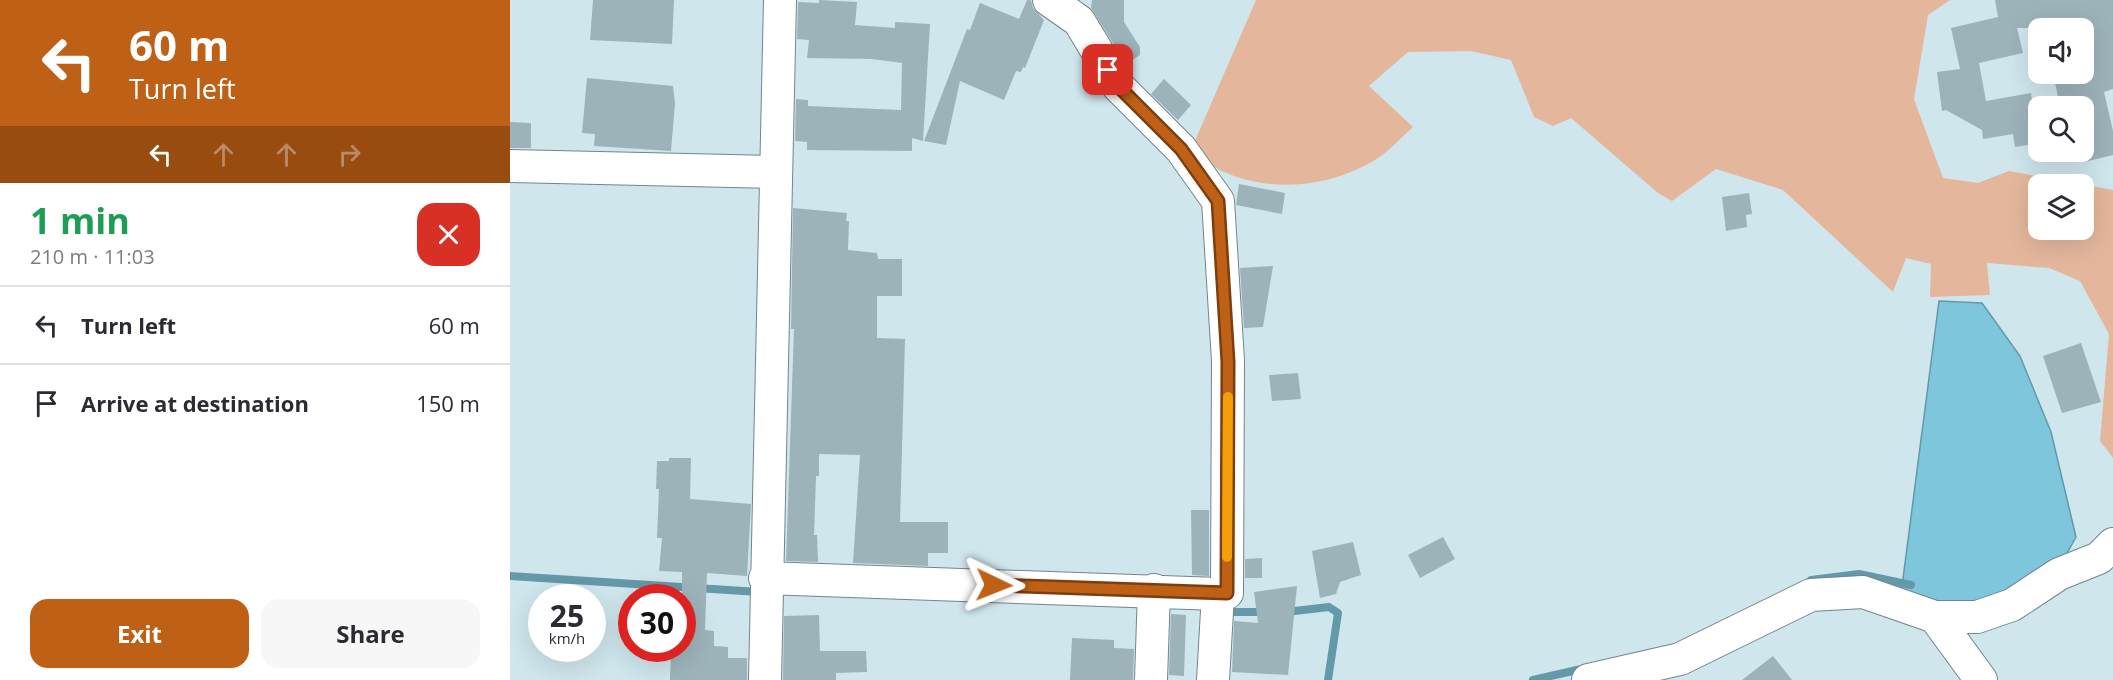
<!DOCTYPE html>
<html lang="en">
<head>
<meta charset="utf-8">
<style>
  body { margin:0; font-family:"Open Sans",sans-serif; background:#f7f7f7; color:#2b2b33; height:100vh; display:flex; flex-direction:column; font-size:22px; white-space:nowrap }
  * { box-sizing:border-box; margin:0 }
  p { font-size:20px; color:#7c7c81 }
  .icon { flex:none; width:33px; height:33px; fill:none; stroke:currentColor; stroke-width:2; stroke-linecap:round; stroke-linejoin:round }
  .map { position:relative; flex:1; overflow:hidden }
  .details { display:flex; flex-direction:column; background:#fff; width:510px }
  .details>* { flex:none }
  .banner { background:#be6015; color:#fff; overflow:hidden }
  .tools { position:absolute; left:1518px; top:18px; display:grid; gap:12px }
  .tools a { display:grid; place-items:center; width:66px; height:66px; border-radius:12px; background:#fff; box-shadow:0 6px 24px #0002; font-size:30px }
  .speed { position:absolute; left:18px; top:584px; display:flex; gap:12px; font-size:30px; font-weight:700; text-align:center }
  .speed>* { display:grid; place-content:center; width:78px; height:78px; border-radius:50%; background:#fff; box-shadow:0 6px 24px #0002; line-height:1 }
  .speed small { font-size:15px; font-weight:400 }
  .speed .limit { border:9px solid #d22; background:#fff; color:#111 }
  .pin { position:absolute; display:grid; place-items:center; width:51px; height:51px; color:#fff; margin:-26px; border-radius:12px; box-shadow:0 3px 9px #0006 }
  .me { position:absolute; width:66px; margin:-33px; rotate:92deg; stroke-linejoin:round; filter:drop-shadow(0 0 4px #0008) }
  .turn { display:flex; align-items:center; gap:21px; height:126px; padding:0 30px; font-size:27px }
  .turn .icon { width:78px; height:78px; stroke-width:2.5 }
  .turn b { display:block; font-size:42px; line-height:51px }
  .lanes { display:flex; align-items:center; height:57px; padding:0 30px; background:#0003; justify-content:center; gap:30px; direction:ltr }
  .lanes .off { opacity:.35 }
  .round { display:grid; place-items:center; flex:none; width:63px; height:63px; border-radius:18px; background:#f7f7f7 }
  .overview { display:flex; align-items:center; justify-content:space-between; height:102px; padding:0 30px }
  h1 { font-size:36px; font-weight:700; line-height:45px; color:#1e9e55 }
  .button { display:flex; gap:12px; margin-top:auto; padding:12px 30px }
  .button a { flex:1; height:69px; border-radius:18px; background:#be6015; color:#fff; font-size:24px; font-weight:700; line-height:69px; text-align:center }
  .button a+a { background:#f7f7f7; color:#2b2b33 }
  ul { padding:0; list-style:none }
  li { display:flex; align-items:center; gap:18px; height:78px; padding:0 30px; border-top:2px solid #e1e1e2 }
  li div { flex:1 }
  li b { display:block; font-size:22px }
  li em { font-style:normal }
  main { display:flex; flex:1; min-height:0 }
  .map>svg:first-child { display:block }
  .green { fill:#e4b79d; fill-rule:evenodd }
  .water { fill:#7dc6db; stroke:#6499a9; stroke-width:1.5 }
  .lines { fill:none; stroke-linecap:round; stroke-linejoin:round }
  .stream { stroke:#6499a9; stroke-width:8 }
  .building { fill:#9db3ba }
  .street-casing { stroke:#71868c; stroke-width:34 }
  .street { stroke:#fff; stroke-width:32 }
  .route-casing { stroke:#7c3e0e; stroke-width:15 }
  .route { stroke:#be6015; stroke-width:10 }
  .slow { stroke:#f59e0b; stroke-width:10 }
</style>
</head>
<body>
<main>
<section class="details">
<div class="banner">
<div class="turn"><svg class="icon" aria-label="left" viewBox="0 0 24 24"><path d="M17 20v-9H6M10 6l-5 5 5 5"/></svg><div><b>60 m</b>Turn left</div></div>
<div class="lanes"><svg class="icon" aria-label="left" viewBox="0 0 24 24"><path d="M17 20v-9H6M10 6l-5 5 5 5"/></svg><svg class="icon off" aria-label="ahead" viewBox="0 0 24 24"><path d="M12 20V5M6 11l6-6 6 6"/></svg><svg class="icon off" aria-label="ahead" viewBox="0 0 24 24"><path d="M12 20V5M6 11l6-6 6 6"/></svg><svg class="icon off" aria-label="right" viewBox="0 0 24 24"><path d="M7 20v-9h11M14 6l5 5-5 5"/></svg></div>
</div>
<div class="overview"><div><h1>1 min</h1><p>210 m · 11:03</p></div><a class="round" style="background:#d93025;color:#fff"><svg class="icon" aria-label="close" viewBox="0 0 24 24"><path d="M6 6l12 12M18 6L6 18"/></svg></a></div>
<ul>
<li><svg class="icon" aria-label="left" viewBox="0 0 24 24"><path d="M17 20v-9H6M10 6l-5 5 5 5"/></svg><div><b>Turn left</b></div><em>60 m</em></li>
<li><svg class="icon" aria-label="arrive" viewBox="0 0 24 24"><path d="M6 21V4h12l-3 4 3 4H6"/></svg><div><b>Arrive at destination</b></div><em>150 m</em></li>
</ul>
<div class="button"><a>Exit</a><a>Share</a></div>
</section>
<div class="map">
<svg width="1603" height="680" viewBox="0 0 1603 680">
  <rect width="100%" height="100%" fill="#cfe6ed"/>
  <!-- green -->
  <path class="green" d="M746,0H1440L1418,15L1404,99L1433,178L1468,183L1499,171L1603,190V458L1590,441L1599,334L1570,281L1539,268L1477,263L1480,295L1420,297L1421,264L1396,258L1383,292L1273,190L1206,169L1162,201L1148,193L1061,118L1043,126L1024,117L1001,60L961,51L898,52L859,86L903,127C892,137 880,150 868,158C823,187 761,194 712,171C701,166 691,157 681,150ZM1528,184H1574V230H1528Z"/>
  <!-- water -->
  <path class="water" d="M1429,301L1472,303L1510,356L1541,432L1566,537L1556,555L1499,592L1455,606L1422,603L1391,594Z"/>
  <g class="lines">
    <!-- stream -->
    <path class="stream" d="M0,576L249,592
      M1301,580L1349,574L1401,585
      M713,612H755
      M776,612L819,607L828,613L818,680
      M1023,680L1076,668"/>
  </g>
  <!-- building -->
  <path class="building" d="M83,0H164L162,44L80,40Z
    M309,0L347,2L345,25L385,28V22L420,24L413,141L402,138V151L297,150V142L285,141L286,99L298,100V106L391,110L392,63L362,59L297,58L299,40L287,39L288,2L309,3Z
    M517,0H521L523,8L534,20L515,68L513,67L511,72L506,71L494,100L450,81L436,145L414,141L457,29L460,30L470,3L509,19Z
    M582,0H614V22L630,47V55L616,64L581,8Z
    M1485,0H1603V89L1594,92L1603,131V155L1574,162V99L1550,105L1543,74H1574V28H1507L1513,53L1469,63L1476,101L1521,93L1528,143L1505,147L1503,134L1473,139L1472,130L1436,110L1432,111L1427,72L1450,69L1441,28L1488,17Z
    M77,78L163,86L165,103L161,151L84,146L85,134L72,133Z
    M654,79L681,105L668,120L641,94Z
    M0,122L21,123V148H0Z
    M729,184L775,193L772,214L726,205Z
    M1239,193L1242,214L1236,215L1237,227L1216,231L1212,197Z
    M283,208L337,213L336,221H339L338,250L367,253L368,259H392V296H367V338L395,339L390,522H438V553H418V566L343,563L350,455L309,454V476H306L304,535H307L308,562L276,561L284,329H281Z
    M763,266L753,327L734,328L730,268Z
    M1571,343L1591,402L1552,413L1533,356Z
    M788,373L791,399L762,401L759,375Z
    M159,458H181L180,499L241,504L237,576L197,573L195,630L204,631V646L218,647V658H237V680H160L161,648H172V572L149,571L152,538H147L149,489H146L147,461H159Z
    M681,510H699V576L682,575Z
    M933,537L945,559L910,578L898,555Z
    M843,542L851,575L830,582L826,594L810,598L802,551Z
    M752,558V578H735V559Z
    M787,586L778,675L722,672L724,621L748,623L744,592Z
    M661,614L676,615L674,676L659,675Z
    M309,615L310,651H356L357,672L326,673V680H273L274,616Z
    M562,638L604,640V648L624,649L623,680H560Z
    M1263,656L1282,680H1232Z"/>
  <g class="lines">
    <defs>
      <path id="street" d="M539,0L569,21L608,86L671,149L708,201L718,361L717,593L708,594L703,680
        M0,166L266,172
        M255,578L708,594
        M1425,617L1471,680
        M255,680L270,0
        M641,680L644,590
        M1078,680L1170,659L1301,595L1353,592L1425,617H1467L1502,605L1549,574L1589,558L1603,544"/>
    </defs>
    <!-- street casing -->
    <use href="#street" class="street-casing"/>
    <!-- street -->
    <use href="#street" class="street"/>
  </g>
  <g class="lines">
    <defs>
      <path id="route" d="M484,585L717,593L718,362L708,201L671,149L608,86L598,70"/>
    </defs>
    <!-- route casing -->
    <use href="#route" class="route-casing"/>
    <!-- route -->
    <use href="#route" class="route"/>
    <!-- slow -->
    <path class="slow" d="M717,557L718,397"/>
  </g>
</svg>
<div class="tools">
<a><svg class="icon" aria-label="sound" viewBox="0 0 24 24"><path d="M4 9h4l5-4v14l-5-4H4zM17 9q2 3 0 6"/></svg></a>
<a><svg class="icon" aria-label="search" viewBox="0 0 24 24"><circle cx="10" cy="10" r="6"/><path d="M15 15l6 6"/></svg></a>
<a><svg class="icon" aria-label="layers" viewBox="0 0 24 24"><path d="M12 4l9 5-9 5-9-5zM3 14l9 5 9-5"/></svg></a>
</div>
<div class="speed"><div>25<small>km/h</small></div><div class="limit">30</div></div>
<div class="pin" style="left:598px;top:70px;background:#d93025"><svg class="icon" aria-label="arrive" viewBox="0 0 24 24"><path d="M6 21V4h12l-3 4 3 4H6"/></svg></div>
<svg class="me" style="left:484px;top:585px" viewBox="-20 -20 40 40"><path d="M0-17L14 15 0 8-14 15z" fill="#be6015" stroke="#fff" stroke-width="4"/></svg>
</div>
</main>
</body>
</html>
